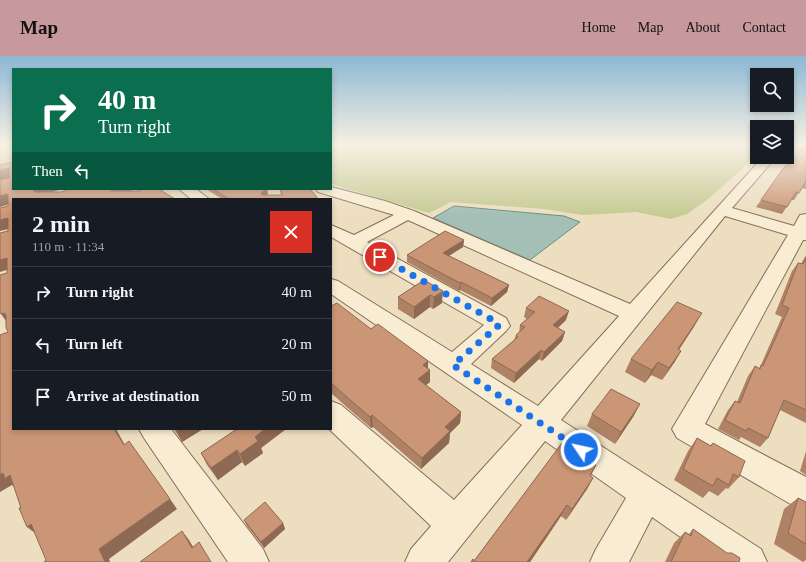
<!DOCTYPE html>
<html lang="en">
<head>
<meta charset="utf-8">
<style>
  body { margin:0; font-family:"Times New Roman",serif; background:#20242c; color:#f1f3f6; height:100vh; display:flex; flex-direction:column; font-size:15px; white-space:nowrap }
  * { box-sizing:border-box; margin:0 }
  p { font-size:13px; color:#9ea1a6 }
  .icon { flex:none; width:22px; height:22px; fill:none; stroke:currentColor; stroke-width:2; stroke-linecap:round; stroke-linejoin:round }
  .map { position:relative; flex:1; overflow:hidden }
  .panel { position:absolute; left:12px; top:142px; width:320px; height:232px; display:flex; flex-direction:column; background:#171b24; border-radius:0px; box-shadow:0 2px 6px #0003 }
  .panel>* { flex:none }
  .guide { position:absolute; left:12px; top:12px; width:320px; height:122px; border-radius:0px; box-shadow:0 2px 6px #0003; background:#0b6e4f; color:#fff; overflow:hidden }
  .controls { position:absolute; left:750px; top:12px; display:grid; gap:8px }
  .controls a { display:grid; place-items:center; width:44px; height:44px; border-radius:0px; background:#171b24; box-shadow:0 2px 6px #0003; font-size:20px }
  .pin { position:absolute; display:grid; place-items:center; width:34px; height:34px; color:#fff; margin:-17px; border:2px solid #fff; border-radius:50%; box-shadow:0 1px 4px #0007 }
  .me { position:absolute; width:44px; margin:-22px; rotate:304deg; stroke-linejoin:round; filter:drop-shadow(0 0 3px #0008) }
  .turn { display:flex; align-items:center; gap:14px; height:84px; padding:0 20px; font-size:18px }
  .turn .icon { width:52px; height:52px; stroke-width:2.5 }
  .turn b { display:block; font-size:28px; line-height:34px }
  .then { display:flex; align-items:center; height:38px; padding:0 20px; background:#0003; gap:8px; font-size:15px }
  .round { display:grid; place-items:center; flex:none; width:42px; height:42px; border-radius:0px; background:#20242c }
  .headline { display:flex; align-items:center; justify-content:space-between; height:68px; padding:0 20px }
  h1 { font-size:24px; font-weight:600; line-height:30px }
  ul { padding:0; list-style:none }
  li { display:flex; align-items:center; gap:12px; height:52px; padding:0 20px; border-top:1px solid #363941 }
  li div { flex:1 }
  li b { display:block; font-size:15px }
  li em { font-style:normal }
  header { display:flex; align-items:center; gap:24px; box-sizing:border-box; height:56px; padding:0 20px; background:#c7989c; color:#111 }
  header strong { font-size:19px }
  nav { display:flex; gap:22px; margin-inline-start:auto; font-size:14px }
  .map>svg:first-child { display:block }
  .green { fill:#c6cb94 }
  .water { fill:#a3bfb6; stroke:#6a8d83 }
  .lines { fill:none; stroke-linecap:round; stroke-linejoin:round }
  .minor-casing { stroke:#866f58; stroke-width:2 }
  .minor { fill:#f8ecd3; fill-rule:evenodd }
  .wall { fill:#af8165 }
  .shaded-wall { fill:#8e6953 }
  .building { fill:#cb9676; stroke:#8e6953 }
  .route { stroke:#1a73e8; stroke-width:7; stroke-dasharray:0 12.6 }
</style>
</head>
<body>
<header>
<strong>Map</strong>
<nav><a>Home</a><a>Map</a><a>About</a><a>Contact</a></nav>
</header>
<div class="map">
<svg width="806" height="506" viewBox="0 0 806 506">
  <rect width="100%" height="100%" fill="#eddec0"/>
  <!-- green -->
  <path class="green" d="M0,89H13V113L0,117Z
    M331,89H757V97L742,113L707,144L687,158L671,163L636,156L583,159L544,153L451,146L429,157L331,128Z"/>
  <!-- water -->
  <path class="water" d="M454,150L564,160L580,166L530,204L433,162Z"/>
  <g class="lines">
    <defs>
      <path id="minor" d="M763,101H776L732,152L794,170L800,159L806,158V184H803L705,368L806,421V455L794,450L677,382L672,373L788,179L725,160L561,364L761,493L767,506H716L652,461L629,506H590L596,493L626,442L545,385L448,506H405L411,493L431,470L329,373H331V345L341,349L454,444L522,369L331,238V223L338,225L452,296L484,269L331,181V169L354,179L394,159L318,136L316,133H331V131L385,145L414,155L630,248ZM408,164L619,260L538,350L471,308L506,275L510,270L506,262L367,186Z
        M179,133H196L209,143H191Z
        M139,373H171L263,493L269,506H228L144,382Z"/>
    </defs>
    <!-- minor casing -->
    <use href="#minor" class="minor-casing"/>
    <!-- minor -->
    <use href="#minor" class="minor"/>
  </g>
  <!-- wall -->
  <path class="wall" d="M806,89V133L802,132L794,144H791L782,158L756,151L761,144Z
    M206,133H267L268,138L266,139H281L280,135L318,143H222Z
    M464,184L463,191L449,200L509,229L507,236L491,250L460,234L459,235L407,206V199Z
    M806,199V367L780,354L768,382L760,391L741,381L739,384L718,373L728,354L735,345L737,346L748,320L755,310L759,312L760,311L782,261L775,258L792,215L798,207L801,208Z
    M424,224L442,247L433,253L430,251L414,263L398,253V241Z
    M331,250L371,273L430,314V326L426,329L461,356L460,367L450,377L449,387L421,413L373,371L371,372L350,354L331,337Z
    M526,252L566,264L558,272L565,276L562,285L542,305L539,303L514,327L491,312L492,303L514,284L516,279L519,277L520,269L527,263L524,261Z
    M695,269L679,294L681,295L674,307L662,324L651,319L645,327L625,316L631,303Z
    M640,348L633,361L615,388L587,370L592,358Z
    M174,373H203L182,386Z
    M237,373H286L261,392L263,397L245,410L242,406L218,424L207,409L201,397Z
    M697,382L710,390L713,387L739,421L728,433L726,432L718,440L709,435L703,442L674,424L688,395Z
    M562,387L596,409L591,420L593,422L587,433L566,464L561,460L530,506H471L473,503L474,505Z
    M806,395V419L800,415Z
    M798,442L806,446V504L803,506L774,488L784,453Z
    M244,464L283,467L285,473L264,492L247,470Z
    M693,473L739,506H665L674,487L685,476L689,478Z"/>
  <!-- shaded-wall -->
  <path class="shaded-wall" d="M9,112L13,121L0,124V114Z
    M34,133H62L43,139L38,143L33,134Z
    M112,133H136L119,139L111,135Z
    M266,133H267L268,138L262,142L261,137Z
    M8,138L13,147L0,151V140Z
    M8,162L13,172L0,175V164Z
    M464,184L463,191L442,204L443,197Z
    M7,202L13,212L0,216V204Z
    M461,226L460,234L459,235L460,227Z
    M509,229L507,236L491,250L492,242Z
    M443,235L442,247L433,253L434,241Z
    M430,239V251L414,263V251Z
    M569,255L566,264L550,279L553,269Z
    M4,257L13,268L9,269L1,258Z
    M702,257L695,269L671,305L678,293Z
    M565,276L562,285L542,305L544,296Z
    M541,294L539,303L514,327L516,317Z
    M681,295L674,307L662,324L669,312Z
    M428,305V316L430,314V326L418,335V323L423,309Z
    M658,306L651,319L645,327L652,314Z
    M640,348L633,361L615,388L621,376Z
    M461,356L460,367L450,377L449,387L421,413L422,402L445,371Z
    M372,359L373,371L371,372L370,361Z
    M114,373H116L131,400L124,389Z
    M176,373H203L182,386Z
    M265,373H286L261,392L263,397L245,410L240,398L255,381Z
    M237,394L242,406L218,424L211,412Z
    M3,417L10,419L16,433L12,429L0,436V419Z
    M593,422L587,433L566,464L572,453Z
    M170,443L177,453L109,503L110,506H105L99,493Z
    M567,449L561,460L530,506H527Z
    M283,467L285,473L264,492L261,486Z
    M31,468L39,480L27,471Z
    M182,475L189,484L199,501L192,492Z"/>
  <!-- building -->
  <path class="building" d="M804,89H806V125L799,137L796,136L787,151L761,144L782,114Z
    M13,106V133H34L33,134L35,136H61L69,133H112L111,135H138L144,133H159L175,143H13V373H114L124,389L129,385L170,443L99,493L105,506H44L46,504L31,468L27,471L19,452H21L10,419L5,423L3,417L0,419V279L8,276L6,271V258L4,257L1,258L0,256V219L7,217V202L0,204V177L8,175V162L0,164V152L8,150V138L0,140V124L9,122V112L0,114V109Z
    M213,133H266L261,137L262,139H281L283,138L280,135L284,133H310L317,141L316,143H229Z
    M445,175L464,184L443,197L509,229L492,242L461,226L460,227L407,199Z
    M806,202V354L784,344L768,382L748,372L746,375L725,364L735,345L740,347L755,310L760,313L761,309L763,310L789,252L782,249L798,207L803,208Z
    M424,224L443,235L434,241L430,239L414,251L398,241Z
    M539,240L569,255L553,269L565,276L544,296L541,294L516,317L492,303L518,281L516,279L525,271L520,269L535,256L526,252Z
    M677,246L702,257L678,293L681,295L669,312L658,306L652,314L631,303Z
    M337,247L371,273L378,268L428,305L423,309L430,314L418,323L461,356L445,371L450,375L422,402L372,359L370,361L348,342L331,327V250Z
    M611,333L640,348L621,376L592,358Z
    M237,373H265L255,381L258,385L240,398L237,394L211,412L201,397Z
    M697,382L711,390L713,387L745,405L739,421L733,418L729,429L717,422L713,430L683,413Z
    M562,387L596,409L590,419L593,422L572,453L567,449L527,506H471L473,503L474,505Z
    M798,442L806,446V488L788,477Z
    M265,446L283,467L261,486L244,464Z
    M693,473L727,497H732L740,502L739,506H671L685,476L691,480Z
    M182,475L192,492L199,486L211,506H140Z"/>
  <!-- sky -->
  <linearGradient id="sky" x2="0" y2="1"><stop stop-color="#8cb8d4"/><stop offset="0.56" stop-color="#f7f0e3"/><stop offset="1" stop-color="#f7f0e3" stop-opacity="0"/></linearGradient>
  <rect width="806" height="159" fill="url(#sky)"/>
  <g class="lines">
    <!-- route -->
    <path class="route" d="M380,201L498,267V270L453,309L581,394"/>
  </g>
</svg>
<div class="controls">
<a><svg class="icon" aria-label="search" viewBox="0 0 24 24"><circle cx="10" cy="10" r="6"/><path d="M15 15l6 6"/></svg></a>
<a><svg class="icon" aria-label="layers" viewBox="0 0 24 24"><path d="M12 4l9 5-9 5-9-5zM3 14l9 5 9-5"/></svg></a>
</div>
<div class="pin" style="left:380px;top:201px;background:#d93025"><svg class="icon" aria-label="arrive" viewBox="0 0 24 24"><path d="M6 21V4h12l-3 4 3 4H6"/></svg></div>
<svg class="me" style="left:581px;top:394px" viewBox="-20 -20 40 40"><circle r="17" fill="#1a73e8" stroke="#fff" stroke-width="3"/><path d="M0-11L8 9 0 5-8 9z" fill="#fff"/></svg>
<div class="guide">
<div class="turn"><svg class="icon" aria-label="right" viewBox="0 0 24 24"><path d="M7 20v-9h11M14 6l5 5-5 5"/></svg><div><b>40 m</b>Turn right</div></div>
<div class="then">Then<svg class="icon" aria-label="left" viewBox="0 0 24 24"><path d="M17 20v-9H6M10 6l-5 5 5 5"/></svg></div>
</div>
<section class="panel">
<div class="headline"><div><h1>2 min</h1><p>110 m · 11:34</p></div><a class="round" style="background:#d93025;color:#fff"><svg class="icon" aria-label="close" viewBox="0 0 24 24"><path d="M6 6l12 12M18 6L6 18"/></svg></a></div>
<ul>
<li><svg class="icon" aria-label="right" viewBox="0 0 24 24"><path d="M7 20v-9h11M14 6l5 5-5 5"/></svg><div><b>Turn right</b></div><em>40 m</em></li>
<li><svg class="icon" aria-label="left" viewBox="0 0 24 24"><path d="M17 20v-9H6M10 6l-5 5 5 5"/></svg><div><b>Turn left</b></div><em>20 m</em></li>
<li><svg class="icon" aria-label="arrive" viewBox="0 0 24 24"><path d="M6 21V4h12l-3 4 3 4H6"/></svg><div><b>Arrive at destination</b></div><em>50 m</em></li>
</ul>
</section>
</div>
</body>
</html>
